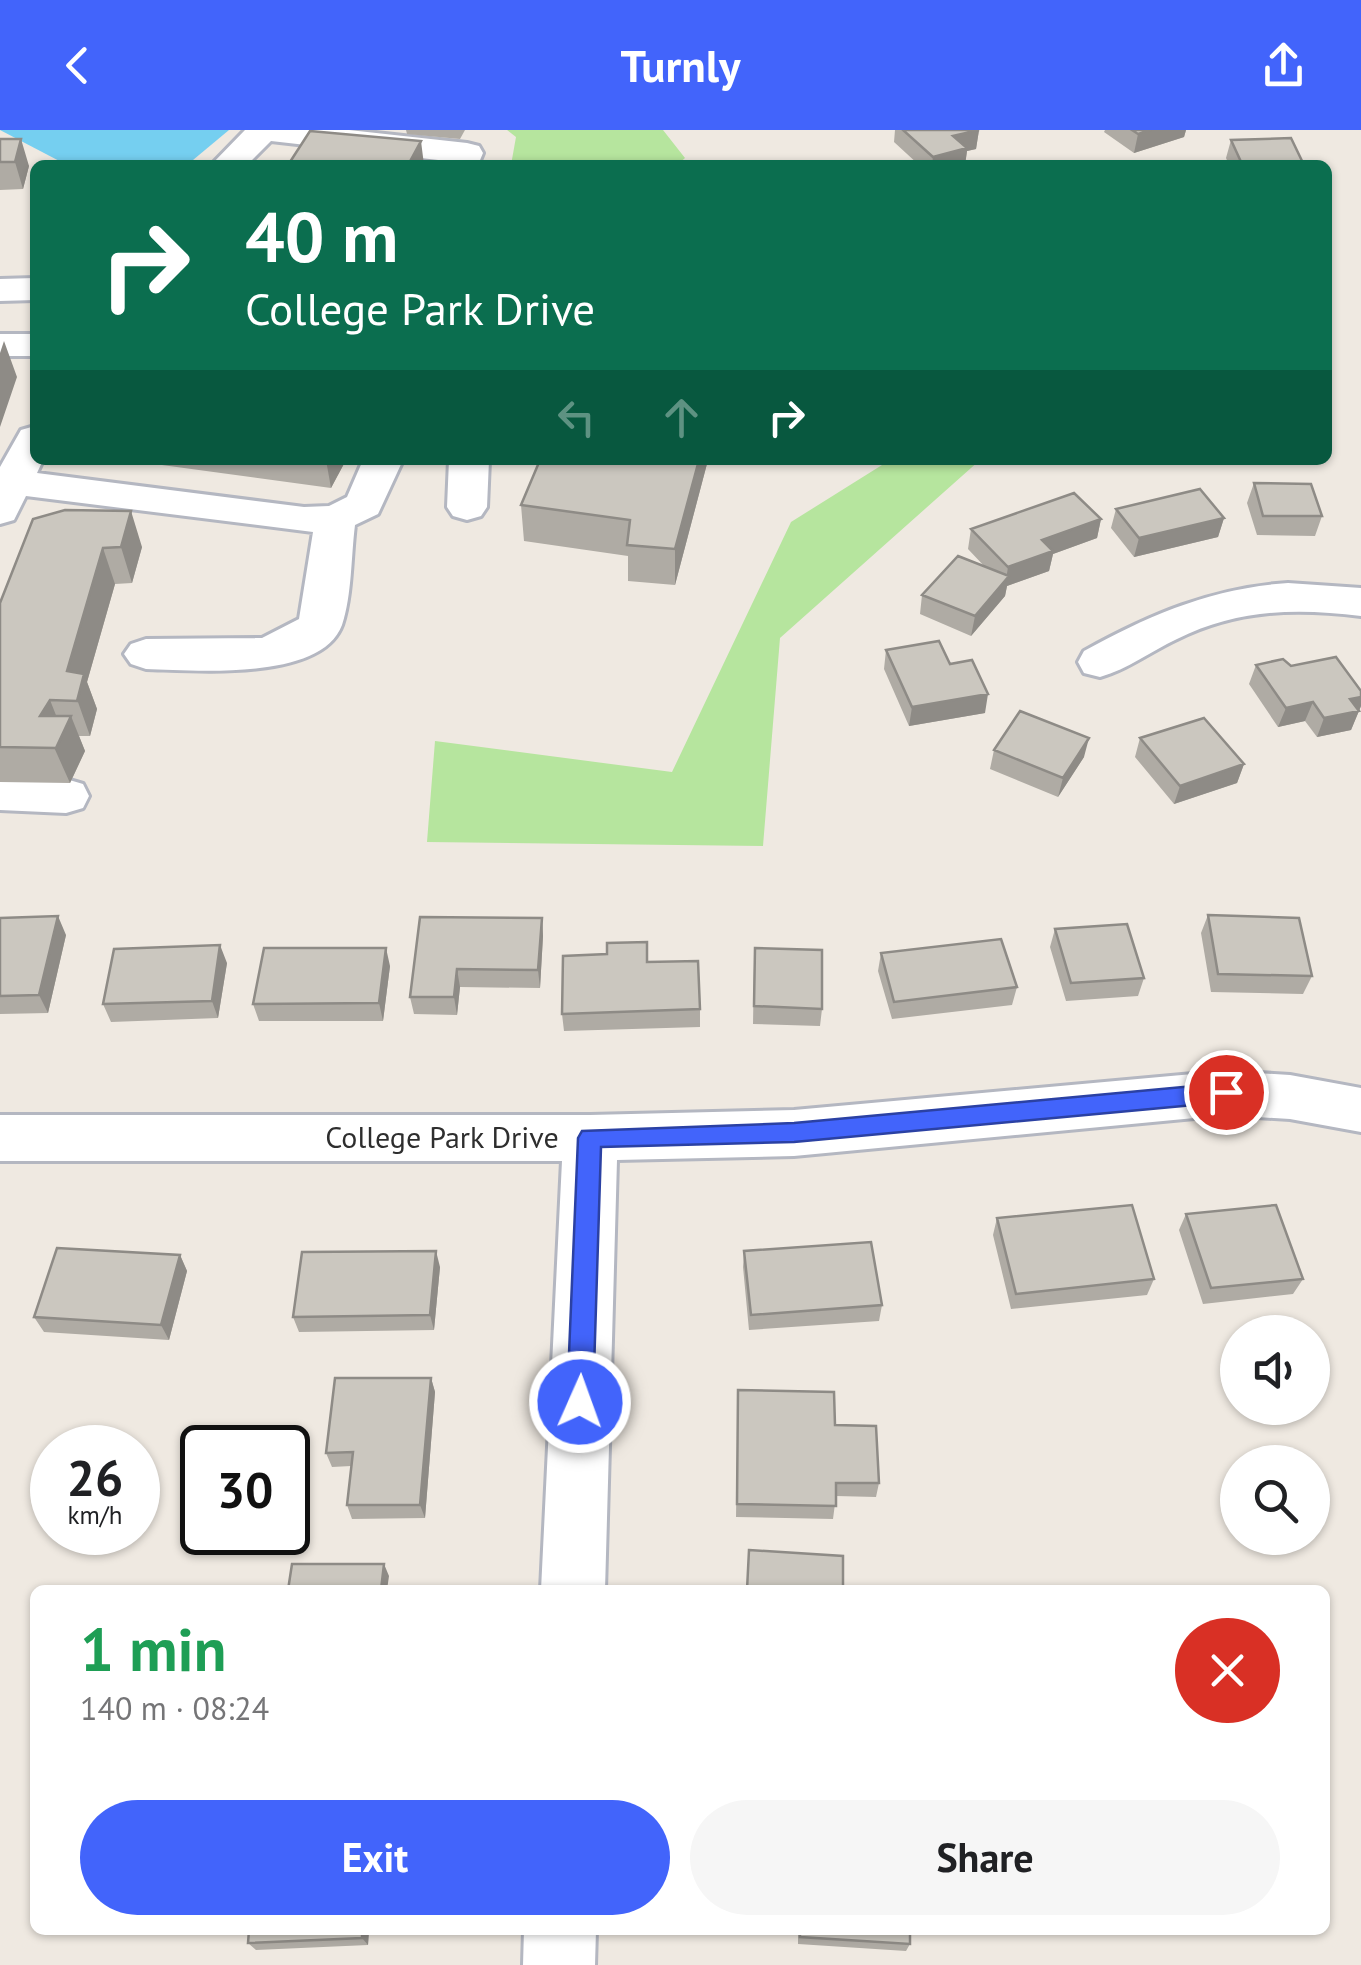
<!DOCTYPE html>
<html lang="en">
<head>
<meta charset="utf-8">
<style>
  body { margin:0; font-family:"PT Sans",sans-serif; background:#f6f6f6; color:#202124; height:100vh; display:flex; flex-direction:column; font-size:38px; white-space:nowrap }
  * { box-sizing:border-box; margin:0 }
  p { font-size:32px; color:#757577 }
  .icon { flex:none; width:55px; height:55px; fill:none; stroke:currentColor; stroke-width:2; stroke-linecap:round; stroke-linejoin:round }
  .map { position:relative; flex:1; overflow:hidden }
  .sheet { position:absolute; left:30px; top:1455px; width:1300px; height:350px; display:flex; flex-direction:column; background:#fff; border-radius:15px; box-shadow:0 2px 8px #0004 }
  .sheet>* { flex:none }
  .top-card { position:absolute; left:30px; top:30px; width:1302px; height:305px; border-radius:15px; box-shadow:0 2px 8px #0004; background:#0b6e4f; color:#fff; overflow:hidden }
  .controls { position:absolute; left:1220px; top:1185px; display:grid; gap:20px }
  .controls a { display:grid; place-items:center; width:110px; height:110px; border-radius:50%; background:#fff; box-shadow:0 2px 8px #0004; font-size:50px }
  .speed { position:absolute; left:30px; top:1295px; display:flex; gap:20px; font-size:50px; font-weight:700; text-align:center }
  .speed>* { display:grid; place-content:center; width:130px; height:130px; border-radius:50%; background:#fff; box-shadow:0 2px 8px #0004; line-height:1 }
  .speed small { font-size:25px; font-weight:400 }
  .speed .limit { border:5px solid #111; border-radius:15px; background:#fff; color:#111 }
  .pin { position:absolute; display:grid; place-items:center; width:85px; height:85px; color:#fff; margin:-42px; border:5px solid #fff; border-radius:50%; box-shadow:0 2px 10px #0007 }
  .me { position:absolute; width:110px; margin:-55px; rotate:2deg; stroke-linejoin:round; filter:drop-shadow(0 0 8px #0008) }
  .turn { display:flex; align-items:center; gap:35px; height:210px; padding:0 50px; font-size:45px }
  .turn .icon { width:130px; height:130px; stroke-width:2.5 }
  .turn b { display:block; font-size:70px; line-height:85px }
  .lanes { display:flex; align-items:center; height:95px; padding:0 50px; background:#0003; justify-content:center; gap:50px; direction:ltr }
  .lanes .off { opacity:.35 }
  .round { display:grid; place-items:center; flex:none; width:105px; height:105px; border-radius:52px; background:#f6f6f6 }
  .head { display:flex; align-items:center; justify-content:space-between; height:170px; padding:0 50px }
  h1 { font-size:60px; font-weight:700; line-height:75px; color:#1e9e55 }
  .action { display:flex; gap:20px; margin-top:auto; padding:20px 50px }
  .action a { flex:1; height:115px; border-radius:60px; background:#4264fb; color:#fff; font-size:40px; font-weight:700; line-height:115px; text-align:center }
  .action a+a { background:#f6f6f6; color:#202124 }
  header { display:flex; justify-content:space-between; align-items:center; height:130px; padding:0 50px; background:#4264fb; color:#fff; font-size:45px; font-weight:700 }
  .map>svg:first-child { display:block }
  .green { fill:#b6e59e }
  .water { fill:#75cff0 }
  .lines { fill:none; stroke-linecap:round; stroke-linejoin:round }
  .minor-casing { stroke:#b4b7c1; stroke-width:6 }
  .minor { fill:#fff; fill-rule:evenodd }
  .wall { fill:#afaba4 }
  .shaded-wall { fill:#8e8b86 }
  .building { fill:#cbc7bf; stroke:#8e8b86; stroke-width:2.5 }
  .route { fill:#4264fb; stroke:#2b41a3; stroke-width:2.5 }
  .labels { text-anchor:middle; stroke-width:8; stroke-linejoin:round; paint-order:stroke }
  .street-label { font-size:30px; fill:#2e2e2e; stroke:#fff }
</style>
</head>
<body>
<header><svg class="icon" aria-label="back" viewBox="0 0 24 24"><path d="M15 5l-7 7 7 7"/></svg>Turnly<svg class="icon" aria-label="share" viewBox="0 0 24 24"><path d="M12 15V3M7 8l5-5 5 5M5 13v7h14v-7"/></svg></header>
<div class="map">
<svg width="1361" height="1835" viewBox="0 0 1361 1835">
  <rect width="100%" height="100%" fill="#efe9e1"/>
  <!-- green -->
  <path class="green" d="M507,0H663L685,28L677,35H511L516,7Z
    M890,330H980L780,508L763,716L427,712L435,611L672,642L791,392Z"/>
  <!-- water -->
  <path class="water" d="M0,0H229L187,35H67Z"/>
  <g class="lines">
    <defs>
      <path id="minor" d="M245,0H349L467,13L479,16L483,23L478,35H444L447,31L271,11L247,35H211Z
        M35,148V170L0,171V149Z
        M0,204H35V226H0Z
        M35,296V330H43L37,343L304,377L329,376L347,367L363,330H403L378,384L355,395C351,426 352,465 342,495C321,552 192,540 146,539L131,534L124,524L131,514L146,509L262,508L299,489L313,402L26,366L14,390L0,394V337L21,300Z
        M449,330H489L487,377L481,386L467,390L453,386L447,377Z
        M1288,453L1361,458V486C1296,478 1237,479 1177,509C1151,521 1128,539 1100,547L1084,543L1078,532L1084,521C1149,485 1212,458 1288,453Z
        M0,646L66,649L83,654L89,666L83,678L66,683L0,680Z
        M1226,941L1290,945L1361,958V1002L1290,989L1226,985L794,1026L617,1030L605,1460H541L562,1031H0V985H590L794,980Z
        M524,1800H596L595,1835H523Z"/>
    </defs>
    <!-- minor casing -->
    <use href="#minor" class="minor-casing"/>
    <!-- minor -->
    <use href="#minor" class="minor"/>
  </g>
  <!-- wall -->
  <path class="wall" d="M406,0H465L460,9L407,4Z
    M895,0H979L976,19L967,21L965,35H919L894,12Z
    M1105,0H1186L1184,7L1134,23L1104,2Z
    M0,9L29,36L23,59L0,60Z
    M1231,10L1303,33L1302,35H1229L1226,28Z
    M125,330H346L331,358Z
    M708,330L675,455L628,451V426L524,411L521,375Z
    M1254,353L1322,386L1315,406L1257,405L1247,373Z
    M1116,379L1224,388L1218,407L1134,427L1111,398Z
    M33,389L142,417L132,453L115,454L87,552L97,579L90,606H79L85,621L70,653L0,652V473Z
    M1101,389L1097,408L1053,424L1049,441L1007,456L1005,466L971,506L920,484L922,465L985,437L968,419L971,399Z
    M886,520L950,534L985,583L909,596L884,539Z
    M1256,535L1291,536L1361,576L1351,600L1317,607L1305,591L1278,597L1249,554Z
    M1140,608L1244,634L1237,653L1174,674L1135,627Z
    M994,620L1084,627L1058,667L990,639Z
    M1208,785L1312,846L1303,864L1211,862L1201,803Z
    M0,788L66,805L48,883L0,884Z
    M542,788L543,806L540,858L460,857L457,885L414,884L410,867Z
    M1055,799L1144,848L1138,866L1066,871L1050,817Z
    M881,823L1017,857L1012,875L892,889L878,841Z
    M647,832L700,879V897L564,901L562,884Z
    M227,833L218,888L111,892L103,874Z
    M390,836L383,891H259L253,874Z
    M754,836L822,879L820,896L753,894Z
    M1186,1084L1303,1149L1293,1164L1203,1174L1179,1100Z
    M997,1088L1154,1149L1147,1165L1011,1179L993,1105Z
    M744,1121L882,1175L879,1191L749,1200L743,1137Z
    M180,1125L187,1141L169,1210L44,1202L34,1187Z
    M440,1137L434,1200L299,1202L293,1187Z
    M431,1248L435,1262L425,1388L352,1389L347,1375L351,1336L332,1337L326,1323Z
    M738,1260L835,1295L879,1353L876,1367L836,1366L833,1389L736,1387Z
    M369,1800L368,1815L256,1820L248,1813Z
    M798,1800H910V1814L906,1821L798,1814Z"/>
  <!-- shaded-wall -->
  <path class="shaded-wall" d="M979,0L976,19L967,21L965,35H932L933,27L953,6Z
    M1151,0H1186L1184,7L1134,23L1138,4Z
    M21,9L29,36L23,59L15,32Z
    M421,11L424,35H408Z
    M4,211L17,247L0,297V223Z
    M326,330H346L331,358Z
    M699,330H708L675,455V419Z
    M131,381L142,417L132,453L121,417Z
    M1224,388L1218,407L1134,427L1139,408Z
    M1101,389L1097,408L1053,424L1049,441L1007,456L1005,466L971,506L975,486L1006,450L1008,437L1042,410Z
    M103,418L115,454L87,552L97,579L90,606L67,541Z
    M988,564L985,583L909,596L912,577Z
    M1361,567V576L1351,600L1317,607L1324,588L1350,569Z
    M50,570L63,603L71,586L85,621L70,653L40,586Z
    M1313,572L1305,591L1278,597L1286,578Z
    M1089,608L1084,627L1058,667L1063,648Z
    M1244,634L1237,653L1174,674L1180,656Z
    M58,786L66,805L48,883L39,865Z
    M542,788L543,806L540,858L538,840Z
    M220,815L227,833L218,888L212,871Z
    M386,818L390,836L383,891L379,873Z
    M457,839L460,857L457,885L454,867Z
    M436,1121L440,1137L434,1200L430,1185Z
    M180,1125L187,1141L169,1210L161,1195Z
    M431,1248L435,1262L425,1388L420,1375Z
    M384,1434L389,1446L387,1460H381Z
    M362,1800H369L368,1815L362,1808Z"/>
  <!-- building -->
  <path class="building" d="M903,0H979L953,6L967,18L933,27Z
    M1132,0H1151L1138,4Z
    M310,1L421,11L408,35H288Z
    M1291,8L1303,33L1242,34L1231,10Z
    M0,9H21L15,32H0Z
    M540,330H699L675,419L627,415L630,390L521,375Z
    M1254,353L1311,354L1322,386H1263Z
    M1200,359L1224,388L1139,408L1116,379Z
    M1074,363L1101,389L1042,410L1053,421L1008,437L971,399Z
    M65,380L131,381L121,417L103,418L67,541L84,544L77,571L50,570L40,586H71L56,618L0,617V473L33,389Z
    M958,426L1009,446L975,486L922,465Z
    M939,511L950,534L972,530L988,564L912,577L886,520Z
    M1336,527L1361,561V567L1350,569L1359,581L1324,588L1313,572L1286,578L1256,535L1283,529L1291,536Z
    M1020,581L1089,608L1063,648L994,620Z
    M1204,588L1244,634L1180,656L1140,608Z
    M1208,785L1299,788L1312,846L1218,844Z
    M58,786L39,865L0,866V788Z
    M420,787L542,788L538,840L457,839L454,867H410Z
    M1127,794L1144,848L1071,853L1055,799Z
    M1001,809L1017,857L894,872L881,823Z
    M647,812V832L698,831L700,879L562,884L563,826L607,824V813Z
    M220,815L212,871L103,874L114,819Z
    M264,818H386L379,873L253,874Z
    M755,818L822,820V879L754,876Z
    M1132,1075L1154,1149L1016,1164L997,1088Z
    M1276,1075L1303,1149L1211,1158L1186,1084Z
    M871,1112L882,1175L751,1185L744,1121Z
    M57,1118L180,1125L161,1195L34,1187Z
    M436,1121L430,1185L293,1187L302,1122Z
    M335,1248H431L420,1375H347L353,1322L326,1323Z
    M738,1260L834,1262L835,1295L876,1296L879,1353H836V1376L737,1374Z
    M749,1420L843,1426V1460H747Z
    M292,1434H384L381,1460H288Z
    M249,1800H362V1808L248,1813Z
    M800,1800H910V1814L800,1807Z"/>
  <!-- route -->
  <path class="route" d="M1226,953L1234,956L1237,962L1234,969L1226,972L794,1012L601,1017L593,1272L589,1280L580,1284L571,1280L567,1272L578,1008L582,1001L794,993Z"/>
  <g class="labels">
    <!-- street labels -->
    <g class="street-label">
      <text x="442" y="1018">College Park Drive</text>
    </g>
  </g>
</svg>
<div class="controls">
<a><svg class="icon" aria-label="sound" viewBox="0 0 24 24"><path d="M4 9h4l5-4v14l-5-4H4zM17 9q2 3 0 6"/></svg></a>
<a><svg class="icon" aria-label="search" viewBox="0 0 24 24"><circle cx="10" cy="10" r="6"/><path d="M15 15l6 6"/></svg></a>
</div>
<div class="speed"><div>26<small>km/h</small></div><div class="limit">30</div></div>
<div class="pin" style="left:1226px;top:962px;background:#d93025"><svg class="icon" aria-label="arrive" viewBox="0 0 24 24"><path d="M6 21V4h12l-3 4 3 4H6"/></svg></div>
<svg class="me" style="left:580px;top:1272px" viewBox="-20 -20 40 40"><circle r="17" fill="#4264fb" stroke="#fff" stroke-width="3"/><path d="M0-11L8 9 0 5-8 9z" fill="#fff"/></svg>
<div class="top-card">
<div class="turn"><svg class="icon" aria-label="right" viewBox="0 0 24 24"><path d="M7 20v-9h11M14 6l5 5-5 5"/></svg><div><b>40 m</b>College Park Drive</div></div>
<div class="lanes"><svg class="icon off" aria-label="left" viewBox="0 0 24 24"><path d="M17 20v-9H6M10 6l-5 5 5 5"/></svg><svg class="icon off" aria-label="ahead" viewBox="0 0 24 24"><path d="M12 20V5M6 11l6-6 6 6"/></svg><svg class="icon" aria-label="right" viewBox="0 0 24 24"><path d="M7 20v-9h11M14 6l5 5-5 5"/></svg></div>
</div>
<section class="sheet">
<div class="head"><div><h1>1 min</h1><p>140 m · 08:24</p></div><a class="round" style="background:#d93025;color:#fff"><svg class="icon" aria-label="close" viewBox="0 0 24 24"><path d="M6 6l12 12M18 6L6 18"/></svg></a></div>
<div class="action"><a>Exit</a><a>Share</a></div>
</section>
</div>
</body>
</html>
